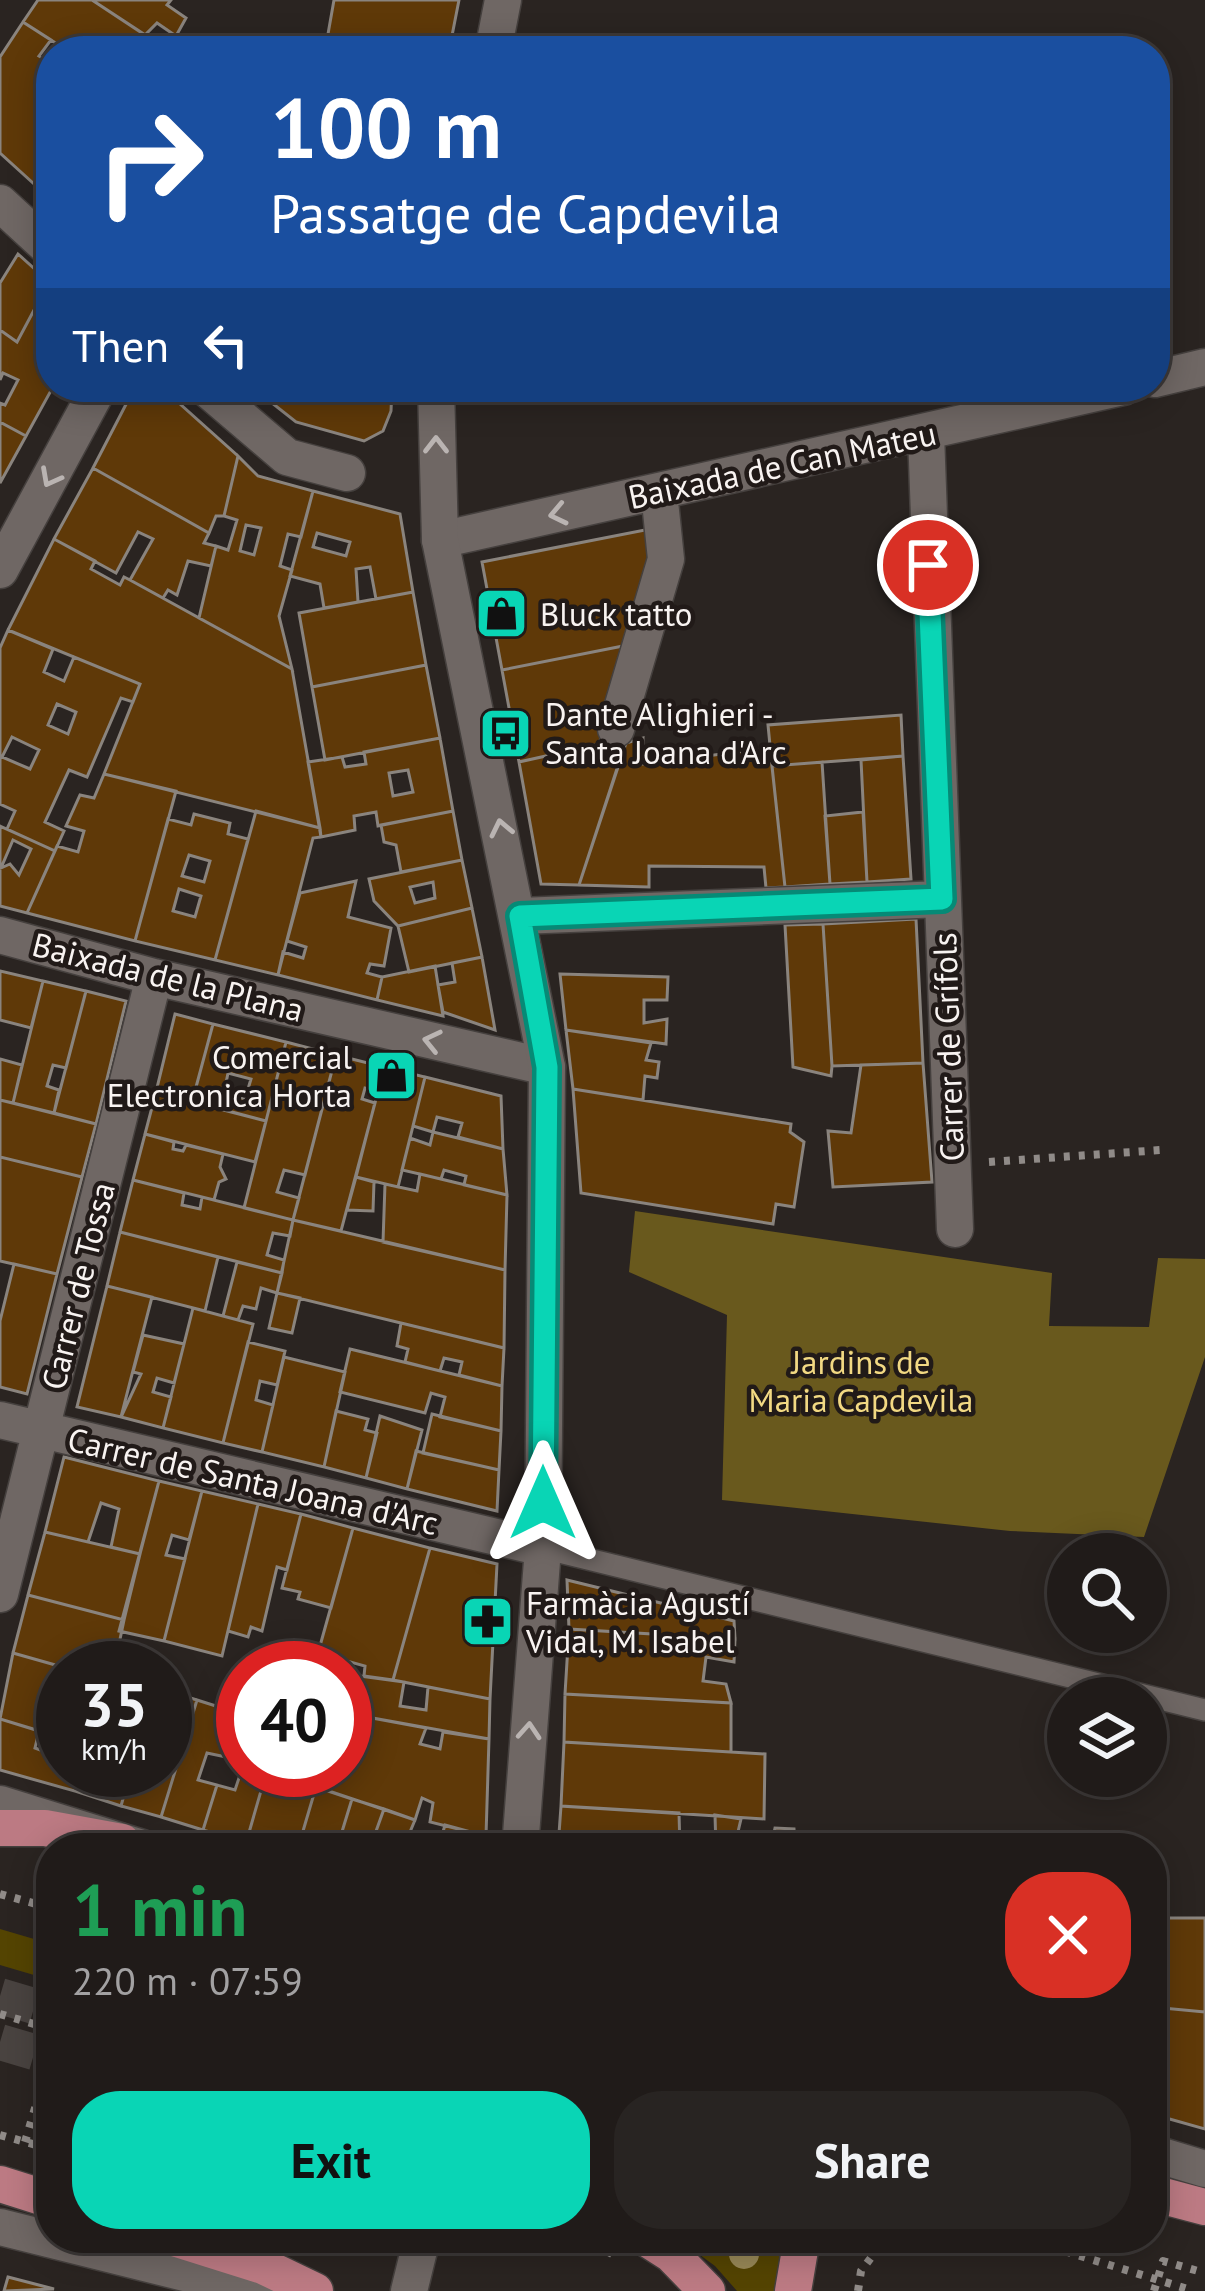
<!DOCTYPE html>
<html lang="en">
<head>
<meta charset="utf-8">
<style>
  body { margin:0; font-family:"PT Sans",sans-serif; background:#282422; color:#f1f3f6; height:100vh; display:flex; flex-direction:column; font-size:45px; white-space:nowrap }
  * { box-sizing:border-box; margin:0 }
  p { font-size:39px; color:#a2a1a2 }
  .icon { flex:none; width:66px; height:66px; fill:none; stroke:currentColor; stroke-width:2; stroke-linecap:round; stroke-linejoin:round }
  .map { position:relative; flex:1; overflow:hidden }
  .details { position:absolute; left:36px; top:1833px; width:1131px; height:420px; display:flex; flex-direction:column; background:#201b19; border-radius:48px; box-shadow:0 6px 30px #0003,0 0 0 3px #3d3938 }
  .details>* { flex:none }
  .guide { position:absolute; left:36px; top:36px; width:1134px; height:366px; border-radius:48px; box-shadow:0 6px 30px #0003,0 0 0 3px #3d3938; background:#1a4fa0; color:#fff; overflow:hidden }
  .fabs { position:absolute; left:1047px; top:1533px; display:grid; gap:24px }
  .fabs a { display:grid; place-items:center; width:120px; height:120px; border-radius:50%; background:#201b19; box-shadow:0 6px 30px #0003,0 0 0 3px #3d3938; font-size:60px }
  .speed { position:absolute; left:36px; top:1641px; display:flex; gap:24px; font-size:60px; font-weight:700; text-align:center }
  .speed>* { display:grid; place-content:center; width:156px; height:156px; border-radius:50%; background:#201b19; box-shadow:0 6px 30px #0003,0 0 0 3px #3d3938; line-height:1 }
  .speed small { font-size:30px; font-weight:400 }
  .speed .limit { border:18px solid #d22; background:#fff; color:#111 }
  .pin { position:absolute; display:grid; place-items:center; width:102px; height:102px; color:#fff; margin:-51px; border:6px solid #fff; border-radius:50%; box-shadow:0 3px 12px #0007 }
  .me { position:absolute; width:132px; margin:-66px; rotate:0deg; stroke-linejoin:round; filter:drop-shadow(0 0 9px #0008) }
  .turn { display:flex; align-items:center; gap:42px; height:252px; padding:0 36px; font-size:54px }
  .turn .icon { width:156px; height:156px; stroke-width:2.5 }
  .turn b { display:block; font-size:84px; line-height:102px }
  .then { display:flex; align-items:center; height:114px; padding:0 36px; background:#0003; gap:24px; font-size:45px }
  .round { display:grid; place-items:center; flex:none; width:126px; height:126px; border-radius:48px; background:#282422 }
  .head { display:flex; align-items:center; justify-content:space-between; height:204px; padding:0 36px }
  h1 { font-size:72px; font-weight:700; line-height:90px; color:#1e9e55 }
  .action { display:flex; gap:24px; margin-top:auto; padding:24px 36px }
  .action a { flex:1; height:138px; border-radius:48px; background:#09d5b5; color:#111; font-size:48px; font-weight:700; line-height:138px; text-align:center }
  .action a+a { background:#282422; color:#f1f3f6 }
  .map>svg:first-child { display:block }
  .green { fill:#544402 }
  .forest { fill:#69591d }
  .building { fill:#5f3908; stroke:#8a847e; stroke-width:3; fill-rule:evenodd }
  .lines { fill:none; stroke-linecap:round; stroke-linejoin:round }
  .primary-tunnel { stroke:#494340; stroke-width:36; stroke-dasharray:36 18; stroke-linecap:butt }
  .lane-casing { stroke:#45403e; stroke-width:24 }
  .street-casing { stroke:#45403e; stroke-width:39 }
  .secondary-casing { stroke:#45403e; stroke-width:39 }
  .primary-casing { stroke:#45403e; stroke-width:39 }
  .path { stroke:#908b88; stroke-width:8; stroke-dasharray:6 9; stroke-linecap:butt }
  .lane { stroke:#6f6764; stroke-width:21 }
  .street { stroke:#6f6764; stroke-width:36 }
  .secondary { stroke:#6f6764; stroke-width:36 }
  .primary { stroke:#bc7a83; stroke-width:36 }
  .tree { fill:#988857 }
  .oneway { stroke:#bab4b2 }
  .route-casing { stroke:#068a76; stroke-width:30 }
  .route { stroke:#09d5b5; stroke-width:21 }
  .labels { text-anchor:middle; stroke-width:9; stroke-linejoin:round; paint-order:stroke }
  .street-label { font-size:33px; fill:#f8f3f1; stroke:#211a18 }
  .poi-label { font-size:33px; fill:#f8f3f1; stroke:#211a18; text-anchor:start }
  .park-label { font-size:33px; fill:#f2d983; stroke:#211a18 }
</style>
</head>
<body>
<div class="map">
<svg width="1205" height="2291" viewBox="0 0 1205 2291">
  <rect width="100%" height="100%" fill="#2a2421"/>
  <!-- green -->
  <path class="green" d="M0,1929L51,1944V1980L0,1965Z
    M677,2238H794L783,2291H737L715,2266Z"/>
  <!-- forest -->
  <path class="forest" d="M635,1211L1052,1273L1049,1326L1149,1327L1158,1258L1205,1259V1357L1144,1537L1010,1531L722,1500L727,1315L629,1272Z"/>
  <!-- building -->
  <path class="building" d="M38,0H92L159,44L155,51H68L23,22Z
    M92,0H171L167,5L186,18L176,36L157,23L145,35Z
    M334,0H459L449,51H325Z
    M23,22L51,40L39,56L51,63V186L44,193L0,153V57Z
    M18,254L49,282L17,342L0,330V283Z
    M49,282L53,387L26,436L0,422V403L5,405L18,380L3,373L0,380V330L17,342Z
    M135,387H161L238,456L224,516H216L209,533L93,468Z
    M262,387H392L391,411L383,431L364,441L296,422L258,392Z
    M0,422L26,436L0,483Z
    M238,456L258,476L313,491L301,537L288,534L280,566L292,570L279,616L292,669L199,618L216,546L228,550L237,520L224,516ZM246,525L261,528L254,555L240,551Z
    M93,468L209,533L204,543L216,546L211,566L188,561L177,595L168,590L163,598L130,580L153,539L138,532L116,573L54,539Z
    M313,491L400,514L413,592L376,599L370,567L356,569L358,602L324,608L320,584L290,576ZM317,533L350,542L346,556L313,547Z
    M650,529L652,544L628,645L502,670L482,562Z
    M54,539L95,561L91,569L120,585L124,577L130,580L292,669L320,828L104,774L140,684L8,630Z
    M413,592L426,665L312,687L299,613Z
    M8,630L53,649L44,672L64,681L74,657L140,684L133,702L121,698L87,777L69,770L45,822L64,831L55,851L7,829L15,811L0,804V648ZM57,704L76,712L68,734L48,725ZM12,737L39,750L30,769L2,757Z
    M628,645L599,744L519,762L502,670Z
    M426,665L440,738L325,760L312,687Z
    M901,715L903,756L772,766L768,725Z
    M440,738L453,811L378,826L376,812L354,816L355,830L321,837L308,762L342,757L345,767L366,764L364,752ZM408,770L413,792L393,796L389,773Z
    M627,738L579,885L541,884L519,762Z
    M643,738L642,764L770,748L785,887L766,888L764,867L649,866V887L579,885L626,743Z
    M903,756L911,879L867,882L861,760Z
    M822,762L830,884L785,887L772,766Z
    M104,774L176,791L135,941L27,913L57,846L78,852L84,831L66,826L80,795L94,798Z
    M256,811L320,828L321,837L313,838L278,975L215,960Z
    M453,811L462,860L401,872L396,845L384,842L381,825Z
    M863,812L867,882L830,884L825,816Z
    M194,814L230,823L228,834L248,839L215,960L135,941L168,819L191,825ZM189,855L210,861L204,882L182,876ZM179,889L201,896L195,917L173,911Z
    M0,826L55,851L27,913L0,906ZM13,840L31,849L19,875L10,864L1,868Z
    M462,860L472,908L398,926L374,901L369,879ZM433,882L435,898L415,903L410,887Z
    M356,881L348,917L391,928L384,966L370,964L367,973L382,977L377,1000L278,975L283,952L303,958L306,947L287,941L300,893Z
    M472,908L482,957L409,972L398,926Z
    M916,919L923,1063L832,1066L823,924Z
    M823,924L832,1066L831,1076L793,1067L785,925Z
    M482,957L495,1030L443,1012L438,985L455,982L452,963Z
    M435,966L443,1016L377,1000L382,977Z
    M0,971L43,981L31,1028L0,1020Z
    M560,974L668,977L667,1000H644V1023L667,1019L666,1044L566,1030Z
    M43,981L86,991L66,1068L53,1065L47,1086L59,1090L54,1113L13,1103Z
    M86,991L126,1001L96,1124L54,1113Z
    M175,1014L213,1024L192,1102L156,1092Z
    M213,1024L286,1042L266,1121L192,1102ZM228,1073L251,1079L245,1099L224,1093Z
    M566,1030L651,1043L646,1060L659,1062L657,1078L645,1076L643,1100L573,1089Z
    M286,1042L336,1055L305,1175L284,1170L277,1192L299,1198L293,1220L244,1208Z
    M336,1055L384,1067L377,1091L365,1088L362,1099L375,1103L341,1231L293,1220Z
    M0,1059L22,1065L13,1103L0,1100Z
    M923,1063L932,1182L833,1187L828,1131L851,1133L861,1065Z
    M384,1067L425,1077L398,1187L356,1177Z
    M425,1077L501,1096L503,1149L458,1137L462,1123L437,1117L433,1132L413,1126Z
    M573,1089L791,1124L790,1132L804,1142L794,1207L776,1204L773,1224L581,1193Z
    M156,1092L266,1121L255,1162L145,1134Z
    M0,1100L96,1124L82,1177L0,1157Z
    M433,1132L503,1149L507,1195L464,1185L466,1176L444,1170L441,1179L402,1170L410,1138L430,1145Z
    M145,1134L174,1142L173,1149L183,1151L186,1145L223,1154L220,1167L226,1179L219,1182L214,1200L133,1180Z
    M0,1157L82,1177L57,1274L0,1261Z
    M420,1174L507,1195L505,1270L383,1242L385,1184L417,1191Z
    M356,1177L374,1182L373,1211L347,1210Z
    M133,1180L184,1193L182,1205L200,1209L202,1197L293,1220L290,1236L273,1233L267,1255L284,1260L282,1273L120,1232Z
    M293,1220L505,1270L504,1348L277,1293Z
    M120,1232L218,1257L205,1311L107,1286Z
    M237,1262L282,1273L277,1293L261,1288L256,1309L243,1306L238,1320L223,1316Z
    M14,1264L57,1274L27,1394L0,1387V1321Z
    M107,1286L152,1297L121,1417L77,1407Z
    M277,1293L300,1298L292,1333L269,1328Z
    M193,1308L253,1324L223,1443L163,1428Z
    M401,1323L504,1348L502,1386L459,1375L462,1362L444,1358L440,1371L405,1362L408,1349L397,1346Z
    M143,1335L184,1344L174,1383L157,1378L153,1392L171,1397L163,1428L121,1417L141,1374L133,1372Z
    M248,1342L285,1351L277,1385L260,1381L256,1400L273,1405L262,1452L223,1443Z
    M350,1349L502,1386L501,1431L440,1417L445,1397L431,1393L425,1413L340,1392Z
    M284,1357L345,1372L324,1467L262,1452Z
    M336,1411L368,1419L365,1430L377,1433L366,1478L324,1467Z
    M432,1414L501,1431L499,1470L423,1453Z
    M380,1416L422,1430L407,1489L366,1478Z
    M416,1451L499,1470L497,1511L407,1489Z
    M64,1457L159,1481L140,1554L111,1547L119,1509L101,1503L88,1542L45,1532Z
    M159,1481L202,1491L189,1540L172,1535L166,1555L185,1559L164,1641L119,1631Z
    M202,1491L258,1504L222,1656L164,1641Z
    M258,1504L301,1514L287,1570L277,1567L262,1631L251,1627L248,1637L228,1631Z
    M301,1514L353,1528L331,1608L298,1599L300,1592L282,1588Z
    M353,1528L430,1548L393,1680L364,1676L365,1666L318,1653Z
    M45,1532L140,1554L124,1620L28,1595Z
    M430,1548L497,1564L490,1699L393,1680Z
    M567,1580L734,1621L735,1639L569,1629Z
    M28,1595L124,1620L114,1668H66L13,1653Z
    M569,1629L735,1639L734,1662L706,1657L703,1681L726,1684L731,1703L565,1694Z
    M13,1653L66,1668L63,1738L0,1719Z
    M345,1674L404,1682L400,1706L426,1710L428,1687L490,1699L489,1739L345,1713Z
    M165,1690L197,1700L161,1817L121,1806L131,1770H165Z
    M565,1694L731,1703V1752L564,1742Z
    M197,1700L238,1713L226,1757L207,1753L198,1780L217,1785L203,1830L161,1817Z
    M238,1713L243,1715V1762L226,1757Z
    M345,1713L426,1728L420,1744L440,1749L443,1732L489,1739L486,1836L430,1822L433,1803L422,1798L415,1820L311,1785L312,1770H345Z
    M0,1719L39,1731L35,1748L51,1754L57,1736L63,1738V1770H84L78,1792L0,1770Z
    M564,1742L765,1754L764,1819L561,1806Z
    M243,1766L267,1770L246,1843L203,1830L217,1785L235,1790Z
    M84,1770H131L121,1806L78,1792Z
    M267,1770H312L311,1785L316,1787L298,1848L246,1843Z
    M316,1787L352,1799L337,1848H298Z
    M352,1799L384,1809L370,1848H337Z
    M561,1806L679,1813L680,1848H558Z
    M384,1809L415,1820L410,1832L424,1838L420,1848H370Z
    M715,1815L741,1819L737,1836L772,1842L775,1828L794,1829L795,1848H716Z
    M445,1825L486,1836L483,1848H438Z
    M1152,1918H1205V2012L1152,2007Z
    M1152,2007L1205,2012V2129L1152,2114Z
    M8,2277L54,2289L4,2291Z"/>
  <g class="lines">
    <!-- primary-tunnel -->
    <path class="primary-tunnel" d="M0,1996L51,2011
      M0,2042L51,2057"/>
    <defs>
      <path id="lane" d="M543,1548L1205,1710"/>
      <path id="street" d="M0,203L51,250
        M1155,379L1205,367
        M205,387L287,457L347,473
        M926,434L955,1229
        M440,540L1123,387
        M0,570L99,387
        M616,729L666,559L659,492
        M520,916L942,899
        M0,935L154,977L547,1067
        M0,1420L543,1548
        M0,1594L154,977
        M0,1804L142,1848
        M1152,2153L1205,2169
        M0,2227L257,2291"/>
      <path id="secondary" d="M493,51L503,0
        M436,387L440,540L547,1067L543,1548L520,1848
        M409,2291L422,2238"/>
      <path id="primary" d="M0,1828H45L122,1842
        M0,2184L51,2200
        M1152,2193L1205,2207
        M174,2238L263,2266L315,2291
        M646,2238L671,2254L707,2291
        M793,2291L802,2238"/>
    </defs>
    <!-- lane casing -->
    <use href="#lane" class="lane-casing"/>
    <!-- street casing -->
    <use href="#street" class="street-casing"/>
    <!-- secondary casing -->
    <use href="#secondary" class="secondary-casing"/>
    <!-- primary casing -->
    <use href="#primary" class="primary-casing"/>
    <!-- path -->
    <path class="path" d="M989,1162L1161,1150
      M0,1894L51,1908
      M0,2014L51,2029
      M0,2135L51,2149
      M25,2142L51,2054
      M581,2238L612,2254
      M1022,2238L1194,2291
      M858,2291L861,2271L886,2238
      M1154,2291L1163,2261L1205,2273"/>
    <!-- lane -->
    <use href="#lane" class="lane"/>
    <!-- street -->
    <use href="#street" class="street"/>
    <!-- secondary -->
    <use href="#secondary" class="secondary"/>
    <!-- primary -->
    <use href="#primary" class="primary"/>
  </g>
  <!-- trees -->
  <circle class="tree" cx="744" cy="2254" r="15"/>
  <!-- one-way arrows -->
  <defs><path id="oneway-chevron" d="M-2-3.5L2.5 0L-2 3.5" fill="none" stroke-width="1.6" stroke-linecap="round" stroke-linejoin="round" transform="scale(3)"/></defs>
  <g class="oneway">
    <use href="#oneway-chevron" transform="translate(436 445) rotate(-90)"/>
    <use href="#oneway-chevron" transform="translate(50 478) rotate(118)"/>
    <use href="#oneway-chevron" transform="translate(558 514) rotate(168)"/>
    <use href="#oneway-chevron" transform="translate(501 828) rotate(-102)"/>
    <use href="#oneway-chevron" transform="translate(432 1041) rotate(-167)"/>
    <use href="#oneway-chevron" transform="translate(529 1731) rotate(-86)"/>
  </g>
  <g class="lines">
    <defs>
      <path id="route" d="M543,1503L547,1067L520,916L942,899L928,565"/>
    </defs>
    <!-- route casing -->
    <use href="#route" class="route-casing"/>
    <!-- route -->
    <use href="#route" class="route"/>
  </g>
  <!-- icons -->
  <defs>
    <symbol id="shop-square" viewBox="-11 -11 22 22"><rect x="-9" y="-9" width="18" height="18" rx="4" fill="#09d5b5" stroke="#211a18"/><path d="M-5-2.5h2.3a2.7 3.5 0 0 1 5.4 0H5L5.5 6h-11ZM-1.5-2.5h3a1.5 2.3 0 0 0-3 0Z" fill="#111"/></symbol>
    <symbol id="bus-square" viewBox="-11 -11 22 22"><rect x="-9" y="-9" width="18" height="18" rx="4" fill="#09d5b5" stroke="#211a18"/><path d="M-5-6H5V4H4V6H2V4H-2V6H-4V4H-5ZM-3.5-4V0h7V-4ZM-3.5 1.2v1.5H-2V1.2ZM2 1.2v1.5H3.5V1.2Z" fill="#111"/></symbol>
    <symbol id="pharmacy-square" viewBox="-11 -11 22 22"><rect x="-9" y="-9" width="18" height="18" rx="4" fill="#09d5b5" stroke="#211a18"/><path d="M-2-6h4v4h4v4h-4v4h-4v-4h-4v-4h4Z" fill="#111"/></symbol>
  </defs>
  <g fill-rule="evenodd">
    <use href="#shop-square" x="472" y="584" width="59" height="59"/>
    <use href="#bus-square" x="476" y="704" width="59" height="59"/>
    <use href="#shop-square" x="362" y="1046" width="59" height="59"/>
    <use href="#pharmacy-square" x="458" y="1592" width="59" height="59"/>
  </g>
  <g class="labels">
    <!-- street labels -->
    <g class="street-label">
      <text transform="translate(782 465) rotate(-12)" y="12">Baixada de Can Mateu</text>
      <text transform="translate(168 977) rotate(14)" y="12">Baixada de la Plana</text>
      <text transform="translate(948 1047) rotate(-92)" y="12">Carrer de Grífols</text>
      <text transform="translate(78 1286) rotate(-76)" y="12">Carrer de Tossa</text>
      <text transform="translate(253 1481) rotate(13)" y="12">Carrer de Santa Joana d'Arc</text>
    </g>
    <!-- poi labels -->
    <g class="poi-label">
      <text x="540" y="626">Bluck tatto</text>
      <text x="545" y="726">Dante Alighieri -<tspan x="545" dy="38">Santa Joana d'Arc</tspan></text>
      <text x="352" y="1069" text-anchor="end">Comercial<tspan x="352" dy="38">Electronica Horta</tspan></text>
      <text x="526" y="1615">Farmàcia Agustí<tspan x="526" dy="38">Vidal, M. Isabel</tspan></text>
    </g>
    <!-- park labels -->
    <g class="park-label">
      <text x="861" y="1374">Jardins de<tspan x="861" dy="38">Maria Capdevila</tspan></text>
    </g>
  </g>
</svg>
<div class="fabs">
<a><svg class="icon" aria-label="search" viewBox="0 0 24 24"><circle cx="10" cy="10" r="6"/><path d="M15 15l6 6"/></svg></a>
<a><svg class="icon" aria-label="layers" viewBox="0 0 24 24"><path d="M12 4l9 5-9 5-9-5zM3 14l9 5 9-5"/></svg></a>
</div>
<div class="speed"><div>35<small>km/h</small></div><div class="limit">40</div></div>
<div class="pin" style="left:928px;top:565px;background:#d93025"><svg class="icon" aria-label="arrive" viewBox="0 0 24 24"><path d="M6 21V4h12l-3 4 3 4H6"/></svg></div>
<svg class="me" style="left:543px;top:1503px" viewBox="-20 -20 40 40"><path d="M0-17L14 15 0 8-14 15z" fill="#09d5b5" stroke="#fff" stroke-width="4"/></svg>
<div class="guide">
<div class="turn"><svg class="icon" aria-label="right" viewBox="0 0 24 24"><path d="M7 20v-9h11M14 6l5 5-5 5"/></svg><div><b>100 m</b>Passatge de Capdevila</div></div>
<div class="then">Then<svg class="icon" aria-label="left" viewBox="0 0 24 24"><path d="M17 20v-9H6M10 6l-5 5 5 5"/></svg></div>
</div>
<section class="details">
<div class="head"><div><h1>1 min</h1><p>220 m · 07:59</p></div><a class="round" style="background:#d93025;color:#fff"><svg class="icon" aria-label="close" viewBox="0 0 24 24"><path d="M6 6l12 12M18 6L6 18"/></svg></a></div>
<div class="action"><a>Exit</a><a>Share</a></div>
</section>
</div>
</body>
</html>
